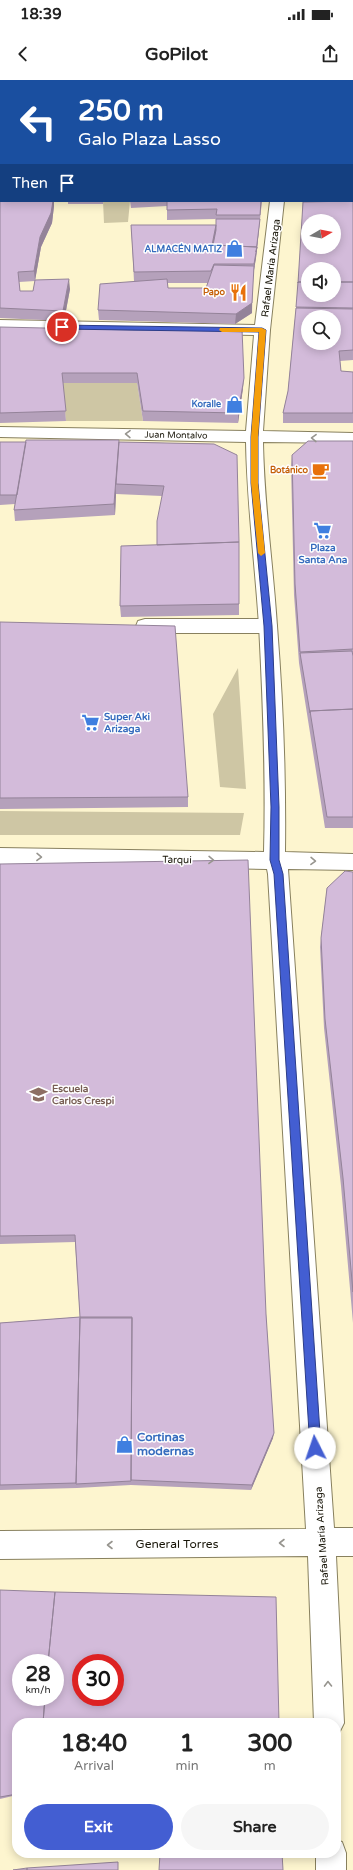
<!DOCTYPE html>
<html lang="en">
<head>
<meta charset="utf-8">
<style>
  body { margin:0; font-family:"Varela Round",sans-serif; background:#f6f6f6; color:#222; height:100vh; display:flex; flex-direction:column; font-size:15px; white-space:nowrap }
  * { box-sizing:border-box; margin:0 }
  p { font-size:13px; color:#767676 }
  .icon { flex:none; width:22px; height:22px; fill:none; stroke:currentColor; stroke-width:2; stroke-linecap:round; stroke-linejoin:round }
  .map { position:relative; flex:1; overflow:hidden }
  .drawer { position:absolute; left:12px; top:1638px; width:329px; height:140px; display:flex; flex-direction:column; background:#fff; border-radius:16px; box-shadow:0 2px 10px #0003 }
  .drawer>* { flex:none }
  .guide { position:absolute; left:0px; top:0px; width:353px; height:122px; box-shadow:0 2px 10px #0003; background:#1a4fa0; color:#fff; overflow:hidden }
  .needle { width:26px; rotate:80deg }
  .controls { position:absolute; left:301px; top:134px; display:grid; gap:8px }
  .controls a { display:grid; place-items:center; width:40px; height:40px; border-radius:50%; background:#fff; box-shadow:0 2px 10px #0003; font-size:20px }
  .speed { position:absolute; left:12px; top:1574px; display:flex; gap:8px; font-size:20px; font-weight:700; text-align:center }
  .speed>* { display:grid; place-content:center; width:52px; height:52px; border-radius:50%; background:#fff; box-shadow:0 2px 10px #0003; line-height:1 }
  .speed small { font-size:10px; font-weight:400 }
  .speed .limit { border:6px solid #d22; background:#fff; color:#111 }
  .pin { position:absolute; display:grid; place-items:center; width:34px; height:34px; color:#fff; margin:-17px; border:2px solid #fff; border-radius:50%; box-shadow:0 1px 4px #0007 }
  .me { position:absolute; width:44px; margin:-22px; rotate:356deg; stroke-linejoin:round; filter:drop-shadow(0 0 3px #0008) }
  .turn { display:flex; align-items:center; gap:14px; height:84px; padding:0 12px; font-size:18px }
  .turn .icon { width:52px; height:52px; stroke-width:2.5 }
  .turn b { display:block; font-size:28px; line-height:34px }
  .then { display:flex; align-items:center; height:38px; padding:0 12px; background:#0003; gap:8px; font-size:15px }
  .eta { display:flex; justify-content:space-evenly; align-items:center; height:68px; text-align:center }
  .eta b { font-size:24px; font-weight:800; line-height:28px }
  .button { display:flex; gap:8px; margin-top:auto; padding:8px 12px }
  .button a { flex:1; height:46px; border-radius:24px; background:#435ed2; color:#fff; font-size:16px; font-weight:800; line-height:46px; text-align:center }
  .button a+a { background:#f6f6f6; color:#222 }
  .status { display:flex; justify-content:space-between; align-items:center; height:28px; padding:0 20px; background:#fff; direction:ltr }
  .status svg { height:11px; fill:currentColor }
  header { display:flex; justify-content:space-between; align-items:center; height:52px; padding:0 12px; background:#fff; font-size:18px; font-weight:800 }
  .map>svg:first-child { display:block }
  .green { fill:#cec6a4 }
  .lines { fill:none; stroke-linecap:round; stroke-linejoin:round }
  .lane-casing { stroke:#88805e; stroke-width:2 }
  .street-casing { stroke:#88805e; stroke-width:2 }
  .lane { fill:#fff; fill-rule:evenodd }
  .street { fill:#fff; fill-rule:evenodd }
  .wall { fill:#b5a1bb; fill-rule:evenodd }
  .shaded-wall { fill:#948399 }
  .building { fill:#d3bbda; stroke:#948399; fill-rule:evenodd }
  .oneway { stroke:#97958f }
  .route { fill:#435ed2; stroke:#2c3d88 }
  .slow { fill:#f59e0b }
  .labels { text-anchor:middle; stroke-width:3; stroke-linejoin:round; paint-order:stroke }
  .far-shop-label { font-size:9px; font-weight:bold; fill:#366cbe; stroke:#fff; text-anchor:end }
  .far-food-label { font-size:9px; font-weight:bold; fill:#c56008; stroke:#fff; text-anchor:end }
  .far-street-label { font-size:9px; fill:#171407; stroke:#fff }
  .street-label { font-size:10px; fill:#171407; stroke:#fff }
  .shop-label { font-size:10px; font-weight:bold; fill:#366cbe; stroke:#fff }
  .education-label { font-size:10px; font-weight:bold; fill:#785e54; stroke:#fff; text-anchor:start }
  .near-shop-label { font-size:12px; font-weight:bold; fill:#366cbe; stroke:#fff; text-anchor:start }
  .near-street-label { font-size:12px; fill:#171407; stroke:#fff }
</style>
</head>
<body>
<div class="status"><b>18:39</b><svg viewBox="0 0 49 12"><path d="M0 12V9h3v3zM5 12V6h3v6zM10 12V3h3v9zM15 12V0h3v12zM26 1h20v11H26zM47 4h2v5h-2z"/></svg></div>
<header><svg class="icon" aria-label="back" viewBox="0 0 24 24"><path d="M15 5l-7 7 7 7"/></svg>GoPilot<svg class="icon" aria-label="share" viewBox="0 0 24 24"><path d="M12 15V3M7 8l5-5 5 5M5 13v7h14v-7"/></svg></header>
<div class="map">
<svg width="353" height="1790" viewBox="0 0 353 1790">
  <rect width="100%" height="100%" fill="#fdf5cf"/>
  <!-- green -->
  <path class="green" d="M103,121H130L128,142L104,143Z
    M62,303H137L143,341H66Z
    M238,588L246,709L220,707L213,634Z
    M0,731L244,733L240,755H0Z"/>
  <g class="lines">
    <defs>
      <path id="lane" d="M145,539H268L275,541L277,546L275,551L268,553H145L138,551L136,546L138,541Z"/>
      <path id="street" d="M131,0H145V1H131Z
        M281,0H295V1H281Z
        M0,69H1V77H0Z
        M352,70H353V78H352Z
        M270,121H284L270,250L263,351L353,353V363L263,362C264,424 273,484 277,546C283,621 286,697 285,772L353,774V790L288,789L334,1448H353V1476H336L344,1643L339,1653L336,1655V1643H314L308,1476L0,1479V1451L306,1449L268,794L267,789L0,784V768L264,772C266,697 263,621 259,545C255,484 247,423 246,362L0,357V347L246,351L254,255L0,250V240L255,245Z
        M336,1760L342,1762L346,1773V1790H316V1773H336Z"/>
    </defs>
    <!-- lane casing -->
    <use href="#lane" class="lane-casing"/>
    <!-- street casing -->
    <use href="#street" class="street-casing"/>
    <!-- lane -->
    <use href="#lane" class="lane"/>
    <!-- street -->
    <use href="#street" class="street"/>
  </g>
  <!-- wall -->
  <path class="wall" d="M0,0L132,1H1V58L0,50Z
    M353,0V63H352V1Z
    M0,81L1,121H54V126L52,143L41,167L35,200L70,209L64,241L0,238ZM35,201L33,211H20L19,202Z
    M352,82H353V280L340,281L341,291L353,292V343H283V333L288,311L296,228L298,209L303,121H352Z
    M68,121H103V124H68Z
    M130,121H262L256,178L253,195L252,233L235,244L99,240L98,230L134,201L131,145H216V139L167,140V126L131,128ZM168,203H208L206,208H168Z
    M0,247L243,308L238,343L143,341L137,303H63L66,341L0,343Z
    M353,361V748H325L299,583L294,515L291,386L292,375Z
    M0,362H119L214,364L239,524V535L121,537L120,526L157,465L162,416L116,414L115,435L15,441L14,430L15,424L0,425Z
    M0,542L188,717V727L0,729Z
    M0,784L266,1234L273,1358L251,1410L131,1405L77,1408L0,1410V1243L80,1237L75,1162L0,1164Z
    M353,792V1243L341,1106L324,948L320,867L327,808Z
    M0,1510L17,1643V1715L0,1719Z"/>
  <!-- shaded-wall -->
  <path class="shaded-wall" d="M53,121H54V126L52,143L41,167L35,201L34,191L40,157Z
    M260,139L256,178L253,196L254,184Z
    M216,145V156L213,170L212,165Z
    M69,199L70,209L64,241L63,231Z
    M252,223V233L235,244L236,234Z
    M244,298L243,308L238,343V333Z
    M116,404V414L115,435L114,424Z
    M274,1353L273,1358L251,1410L252,1405Z"/>
  <!-- building -->
  <path class="building" d="M0,0H132V1H1V15H0Z
    M152,0H180V1H152Z
    M205,0H274V1H206Z
    M317,0H353V53H352V1H317Z
    M0,19H1V27H0Z
    M0,27H1V51L0,50Z
    M1,80V121H53L51,133L40,157L34,191L18,192L20,211H33L35,200L69,199L63,231L0,228V81Z
    M352,82H353V120H352Z
    M167,121H261L260,135H216L217,129L167,130Z
    M353,121V202H334V189H308V202H298V203L303,122ZM308,141H334V167H308Z
    M216,139H260L256,172L257,167L213,165L216,150Z
    M131,145H216L212,165L257,167L254,184H214L211,191L134,192Z
    M214,185L254,186L252,223L236,234L98,230L100,204L167,199L168,208H206Z
    M298,202H308V215H334V202H353V228L296,227Z
    M296,228L353,229V270L339,271L341,291L353,292V333H283L288,311ZM308,237H334V263H308Z
    M0,247L134,250L242,249L244,298L238,333L143,331L137,293H62L66,331L0,333Z
    M26,360H119L114,424L14,430Z
    M308,361H353V569L300,572L295,504L292,375Z
    M0,362H26L17,415H0Z
    M119,362L214,364L237,375L239,462L157,465V441L164,406L116,404Z
    M239,462V524L120,526L121,466Z
    M0,542L175,546L188,717L0,718Z
    M352,571L353,576V629L310,631V633L300,573Z
    M353,629V737H327L310,631Z
    M248,780L266,1234L274,1353L252,1405L131,1400L132,1237H80L75,1155L0,1156V784Z
    M345,791L353,792V1212L343,1098L325,939L321,858L327,808Z
    M80,1237L76,1403L0,1405V1243Z
    M80,1238H132L131,1401L76,1404Z
    M0,1510L55,1512L48,1583H21V1617H45L43,1643H17V1714L0,1717Z
    M55,1512L276,1517L279,1643H43L45,1617H55V1583H48ZM81,1583H115V1617H81Z
    M160,1773H172L160,1774Z
    M172,1773H282L283,1790H159L160,1774Z
    M118,1782V1790H27V1788Z
    M27,1788V1790H13Z"/>
  <!-- one-way arrows -->
  <defs><path id="oneway-chevron" d="M-2-3.5L2.5 0L-2 3.5" fill="none" stroke-width="1.6" stroke-linecap="round" stroke-linejoin="round"/></defs>
  <g class="oneway">
    <use href="#oneway-chevron" transform="translate(128 354) rotate(-179)"/>
    <use href="#oneway-chevron" transform="translate(314 358) rotate(-179)"/>
    <use href="#oneway-chevron" transform="translate(39 777) rotate(1)"/>
    <use href="#oneway-chevron" transform="translate(211 780) rotate(1)"/>
    <use href="#oneway-chevron" transform="translate(313 781) rotate(1)"/>
    <use href="#oneway-chevron" transform="translate(282 1463) rotate(180)"/>
    <use href="#oneway-chevron" transform="translate(110 1465) rotate(180)"/>
    <use href="#oneway-chevron" transform="translate(328 1604) rotate(-91)"/>
  </g>
  <!-- route -->
  <path class="route" d="M59,245L262,248L266,250L258,357V403L272,546L279,727V780L283,794L321,1368L319,1372L315,1373L311,1372L310,1368L274,794L270,780L271,727L264,546L251,403V357L259,252L62,249L59,247Z"/>
  <!-- slow -->
  <path class="slow" d="M220,248H262L266,250L258,357V403L265,473L261,476L258,473L251,403V357L259,252H222L219,250Z"/>
  <!-- icons -->
  <defs>
    <symbol id="shop-bare" viewBox="-9 -9 18 18"><path d="M-5-2.5h2.3a2.7 3.5 0 0 1 5.4 0H5L5.5 6h-11ZM-1.5-2.5h3a1.5 2.3 0 0 0-3 0Z" fill="#3f7fe0" stroke="#fff" stroke-width="2.5" paint-order="stroke"/></symbol>
    <symbol id="restaurant-bare" viewBox="-9 -9 18 18"><path d="M-5-6h1v4h1v-4h1v4h1v-4h1v5L-1.5 .5V6h-2V.5L-5-1ZM5-6V6H3V1.5H1.5Q1.5-4 5-6Z" fill="#e8710a" stroke="#fff" stroke-width="2.5" paint-order="stroke"/></symbol>
    <symbol id="cafe-bare" viewBox="-9 -9 18 18"><path d="M-5.5-4.5H6V0H3Q3 3.5 0 3.5H-2.5Q-5.5 3.5-5.5 0ZM3-3.2v2h1.7v-2ZM-6 4.5H4V6H-6Z" fill="#e8710a" stroke="#fff" stroke-width="2.5" paint-order="stroke"/></symbol>
    <symbol id="supermarket-bare" viewBox="-9 -9 18 18"><path d="M-6-5.5h2.5l.6 2H6L4.5 2H-2.5L-4.4-4H-6ZM-1.5 3.2a1.3 1.3 0 1 0 .1 0ZM3 3.2a1.3 1.3 0 1 0 .1 0Z" fill="#3f7fe0" stroke="#fff" stroke-width="2.5" paint-order="stroke"/></symbol>
    <symbol id="school-bare" viewBox="-9 -9 18 18"><path d="M0-5L7-2L0 1L-7-2ZM-4 1L0 2.5L4 1V4Q0 6-4 4Z" fill="#8d6e63" stroke="#fff" stroke-width="2.5" paint-order="stroke"/></symbol>
  </defs>
  <g fill-rule="evenodd">
    <use href="#shop-bare" x="222" y="156" width="25" height="25"/>
    <use href="#restaurant-bare" x="226" y="200" width="25" height="25"/>
    <use href="#shop-bare" x="222" y="312" width="25" height="25"/>
    <use href="#cafe-bare" x="308" y="378" width="25" height="25"/>
    <use href="#supermarket-bare" x="310" y="438" width="25" height="25"/>
    <use href="#supermarket-bare" x="78" y="630" width="25" height="25"/>
    <use href="#school-bare" x="26" y="1002" width="25" height="25"/>
    <use href="#shop-bare" x="112" y="1352" width="25" height="25"/>
  </g>
  <g class="labels">
    <!-- far-shop labels -->
    <g class="far-shop-label">
      <text x="222" y="172">ALMACÉN MATIZ</text>
      <text x="221" y="327">Koralle</text>
    </g>
    <!-- far-food labels -->
    <g class="far-food-label">
      <text x="225" y="215">Papo</text>
      <text x="308" y="393">Botánico</text>
    </g>
    <!-- far-street labels -->
    <g class="far-street-label">
      <text transform="translate(176 355) rotate(1)" y="3">Juan Montalvo</text>
    </g>
    <!-- street labels -->
    <g class="street-label">
      <text transform="translate(270 188) rotate(-83)" y="4">Rafael María Arízaga</text>
      <text transform="translate(177 779) rotate(1)" y="4">Tarqui</text>
      <text transform="translate(321 1456) rotate(-94)" y="4">Rafael María Arízaga</text>
    </g>
    <!-- shop labels -->
    <g class="shop-label">
      <text x="323" y="471">Plaza<tspan x="323" dy="12">Santa Ana</tspan></text>
      <text x="104" y="640" text-anchor="start">Super Aki<tspan x="104" dy="12">Arizaga</tspan></text>
    </g>
    <!-- education labels -->
    <g class="education-label">
      <text x="52" y="1012">Escuela<tspan x="52" dy="12">Carlos Crespi</tspan></text>
    </g>
    <!-- near-shop labels -->
    <g class="near-shop-label">
      <text x="137" y="1361">Cortinas<tspan x="137" dy="14">modernas</tspan></text>
    </g>
    <!-- near-street labels -->
    <g class="near-street-label">
      <text x="177" y="1468">General Torres</text>
    </g>
  </g>
</svg>
<div class="controls">
<a><svg class="needle" viewBox="-14 -14 28 28"><path d="M0-13l5 13h-10z" fill="#e53935"/><path d="M0 13l5-13h-10z" fill="#767676"/></svg></a>
<a><svg class="icon" aria-label="sound" viewBox="0 0 24 24"><path d="M4 9h4l5-4v14l-5-4H4zM17 9q2 3 0 6"/></svg></a>
<a><svg class="icon" aria-label="search" viewBox="0 0 24 24"><circle cx="10" cy="10" r="6"/><path d="M15 15l6 6"/></svg></a>
</div>
<div class="speed"><div>28<small>km/h</small></div><div class="limit">30</div></div>
<div class="pin" style="left:62px;top:247px;background:#d93025"><svg class="icon" aria-label="arrive" viewBox="0 0 24 24"><path d="M6 21V4h12l-3 4 3 4H6"/></svg></div>
<svg class="me" style="left:315px;top:1368px" viewBox="-20 -20 40 40"><circle r="19" fill="#fff"/><path d="M0-13L10 11 0 6-10 11z" fill="#435ed2"/></svg>
<div class="guide">
<div class="turn"><svg class="icon" aria-label="left" viewBox="0 0 24 24"><path d="M17 20v-9H6M10 6l-5 5 5 5"/></svg><div><b>250 m</b>Galo Plaza Lasso</div></div>
<div class="then">Then<svg class="icon" aria-label="arrive" viewBox="0 0 24 24"><path d="M6 21V4h12l-3 4 3 4H6"/></svg></div>
</div>
<section class="drawer">
<div class="eta">
<div><b>18:40</b><p>Arrival</p></div>
<div><b>1</b><p>min</p></div>
<div><b>300</b><p>m</p></div>
</div>
<div class="button"><a>Exit</a><a>Share</a></div>
</section>
</div>
</body>
</html>
